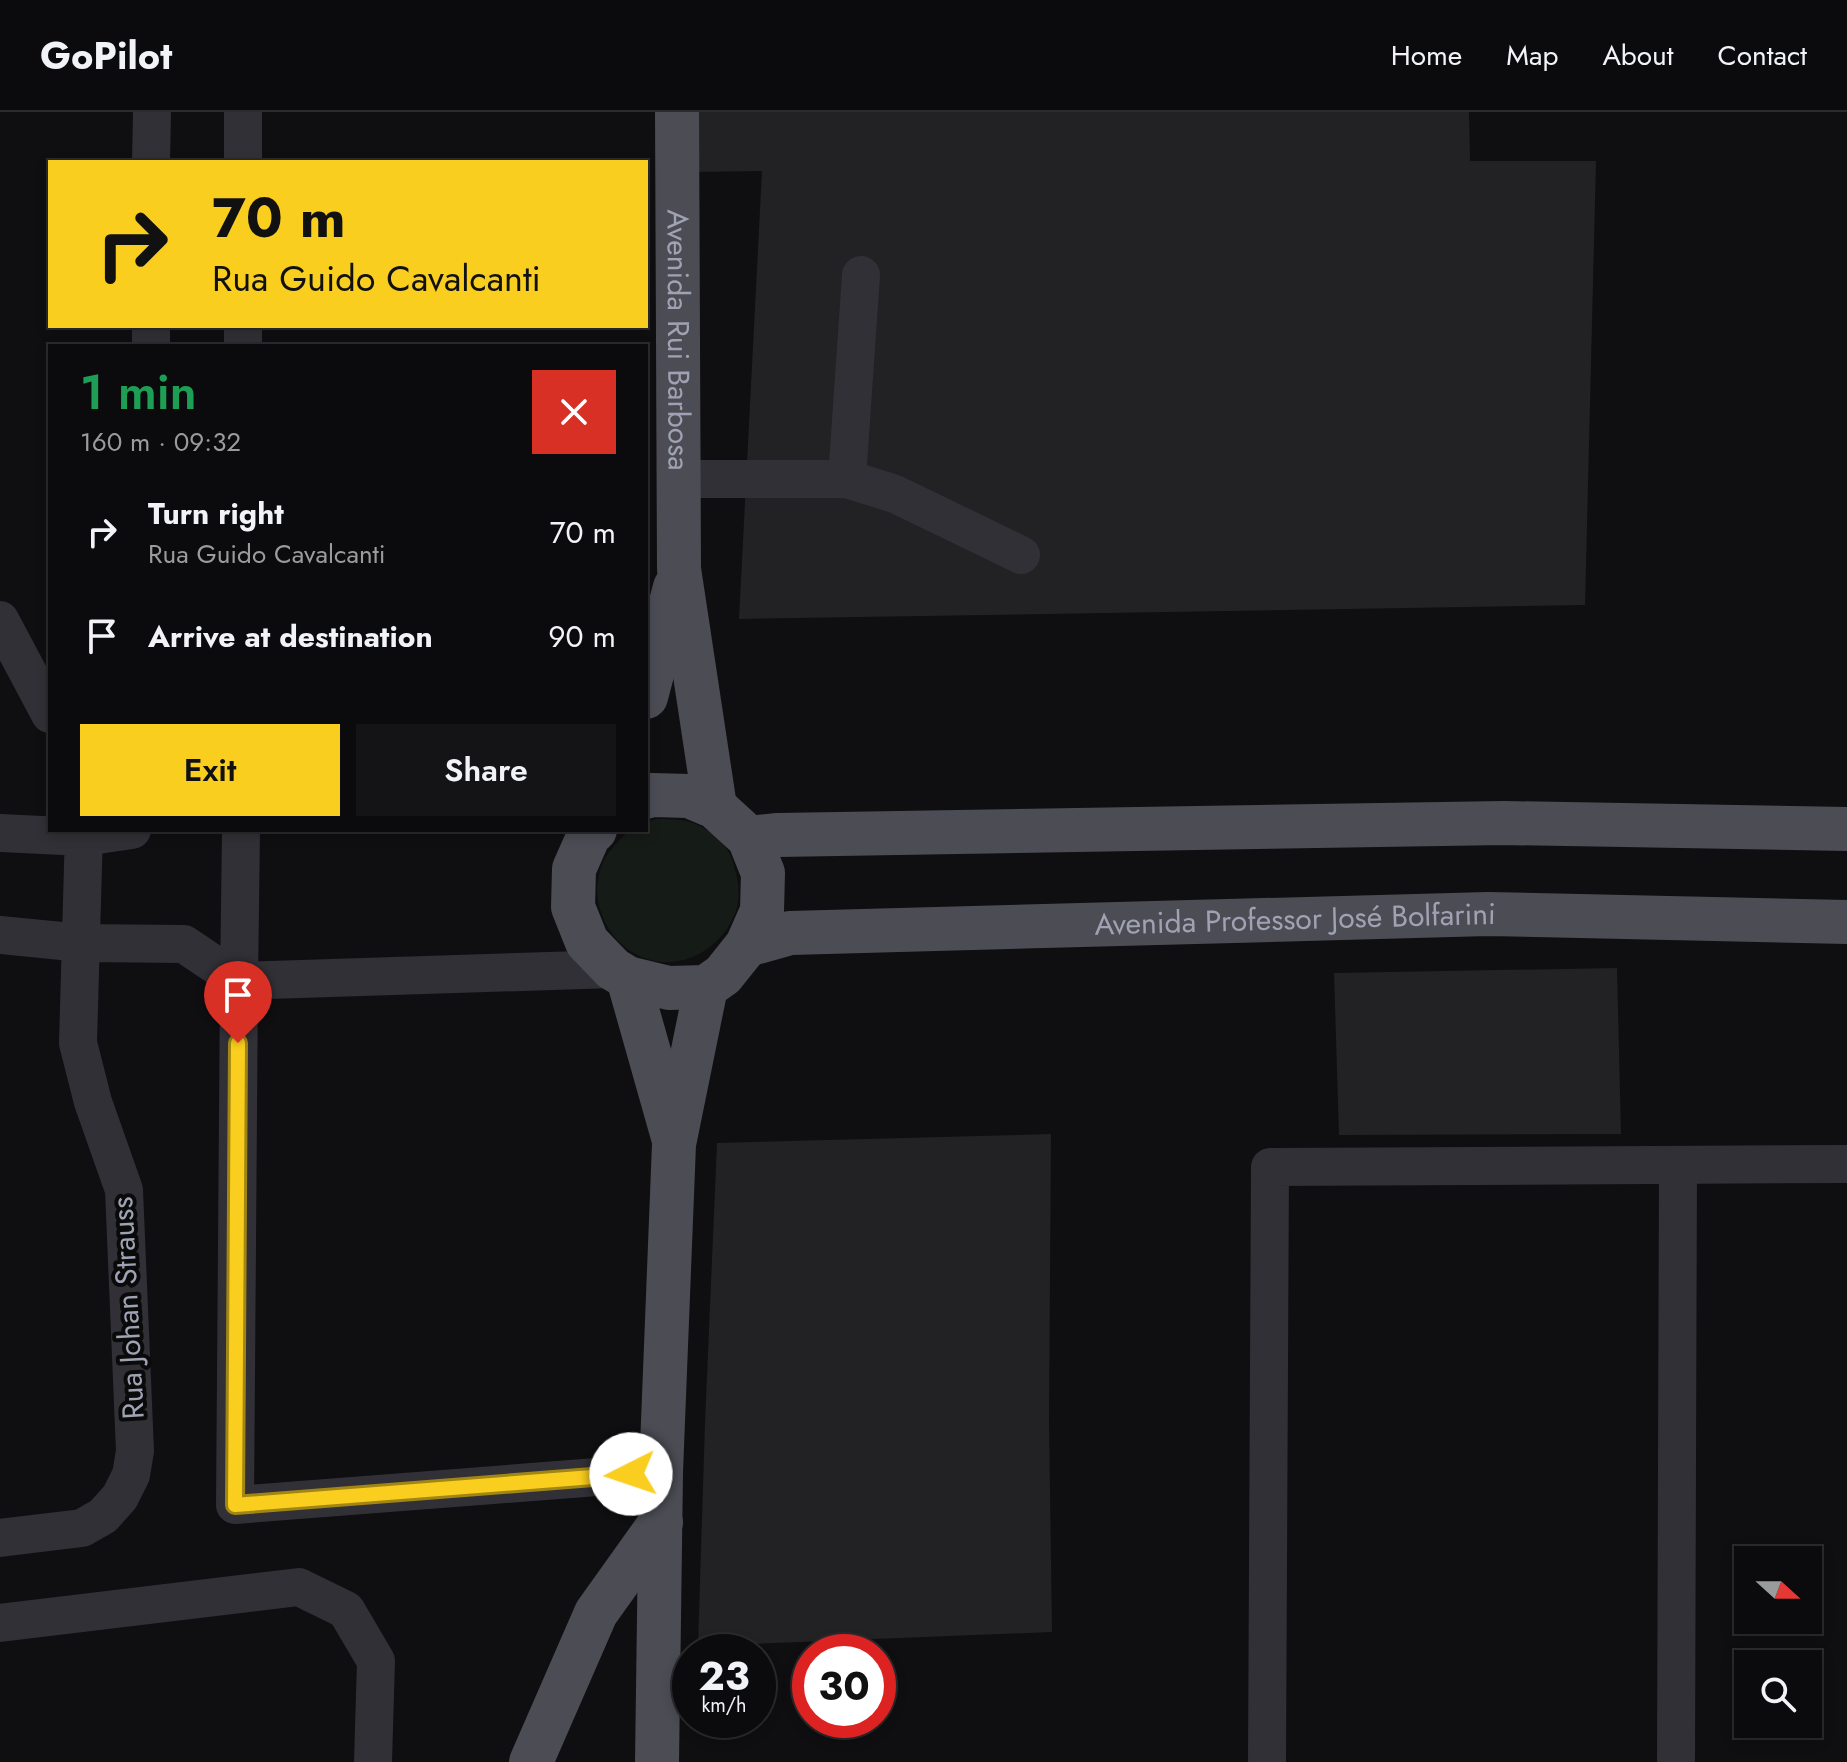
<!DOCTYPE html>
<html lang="en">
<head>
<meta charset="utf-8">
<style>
  body { margin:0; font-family:Jost,sans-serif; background:#141416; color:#f1f3f6; height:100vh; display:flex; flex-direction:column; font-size:30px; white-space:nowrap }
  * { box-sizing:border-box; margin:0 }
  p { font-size:26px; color:#9a9b9d }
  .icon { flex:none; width:44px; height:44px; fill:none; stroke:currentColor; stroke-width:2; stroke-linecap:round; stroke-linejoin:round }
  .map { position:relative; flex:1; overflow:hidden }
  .side { position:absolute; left:48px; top:232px; width:600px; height:488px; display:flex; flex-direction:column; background:#0b0b0d; border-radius:0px; box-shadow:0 4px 12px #0003,0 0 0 2px #2b2b2e }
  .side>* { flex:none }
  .hud { position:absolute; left:48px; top:48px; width:600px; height:168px; border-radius:0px; box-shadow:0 4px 12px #0003,0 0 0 2px #2b2b2e; background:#f9ce1e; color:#111; overflow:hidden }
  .needle { width:52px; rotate:111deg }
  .fabs { position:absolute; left:1734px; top:1434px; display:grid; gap:16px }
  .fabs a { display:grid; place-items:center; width:88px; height:88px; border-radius:0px; background:#0b0b0d; box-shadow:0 4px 12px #0003,0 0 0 2px #2b2b2e; font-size:40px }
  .speed { position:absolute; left:672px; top:1522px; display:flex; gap:16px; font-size:40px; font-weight:700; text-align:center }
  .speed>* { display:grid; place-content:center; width:104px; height:104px; border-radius:50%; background:#0b0b0d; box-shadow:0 4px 12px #0003,0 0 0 2px #2b2b2e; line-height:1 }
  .speed small { font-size:20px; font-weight:400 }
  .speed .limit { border:12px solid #d22; background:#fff; color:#111 }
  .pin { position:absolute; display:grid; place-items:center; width:68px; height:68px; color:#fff; margin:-82px -34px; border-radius:50% 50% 50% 0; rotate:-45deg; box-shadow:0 0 8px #0007 }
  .pin .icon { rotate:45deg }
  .me { position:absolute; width:88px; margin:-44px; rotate:266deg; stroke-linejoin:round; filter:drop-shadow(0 0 6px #0008) }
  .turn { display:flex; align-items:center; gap:28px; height:168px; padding:0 32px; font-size:36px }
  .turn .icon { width:104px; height:104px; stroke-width:2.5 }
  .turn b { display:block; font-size:56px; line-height:68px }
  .round { display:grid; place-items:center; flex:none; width:84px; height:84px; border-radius:0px; background:#141416 }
  .head { display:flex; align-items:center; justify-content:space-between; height:136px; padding:0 32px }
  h1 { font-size:48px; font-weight:600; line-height:60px; color:#1e9e55 }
  .action { display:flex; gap:16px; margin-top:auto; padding:16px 32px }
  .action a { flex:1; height:92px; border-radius:0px; background:#f9ce1e; color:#111; font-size:32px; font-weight:600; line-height:92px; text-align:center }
  .action a+a { background:#141416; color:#f1f3f6 }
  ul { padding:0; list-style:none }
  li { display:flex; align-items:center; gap:24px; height:104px; padding:0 32px }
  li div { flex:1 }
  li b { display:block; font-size:30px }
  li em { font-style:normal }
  header { display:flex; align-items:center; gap:48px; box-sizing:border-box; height:112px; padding:0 40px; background:#0b0b0d; border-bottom:2px solid #2b2b2e }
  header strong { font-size:38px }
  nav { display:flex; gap:44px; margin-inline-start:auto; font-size:28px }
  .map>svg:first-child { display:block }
  .green { fill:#151b17 }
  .building { fill:#222225 }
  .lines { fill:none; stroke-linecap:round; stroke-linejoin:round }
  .minor { stroke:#303036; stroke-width:38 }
  .major { stroke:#4c4c55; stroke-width:44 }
  .route-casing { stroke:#a28614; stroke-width:20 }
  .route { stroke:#f9ce1e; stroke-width:14 }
  .labels { text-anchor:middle; stroke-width:8; stroke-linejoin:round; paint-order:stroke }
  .street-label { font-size:30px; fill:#9fa2b2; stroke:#0a0a0b }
</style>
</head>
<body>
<header>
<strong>GoPilot</strong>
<nav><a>Home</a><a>Map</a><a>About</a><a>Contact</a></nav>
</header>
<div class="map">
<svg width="1847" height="1650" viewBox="0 0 1847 1650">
  <rect width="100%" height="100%" fill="#0f0f11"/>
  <!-- green -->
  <path class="green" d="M656,707C664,707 672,707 680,708C701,710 725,728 732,747C737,763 741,779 737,795C727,831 689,858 651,848C615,839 590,799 599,763C603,743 616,731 630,718H646V711Z"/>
  <!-- building -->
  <path class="building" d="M692,0H1469L1470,49H1596L1585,493L739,507L762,59L686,60Z
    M1617,856L1621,1022L1339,1023L1334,861Z
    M1051,1022L1049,1308L1052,1520L698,1534L705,1311L717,1031Z"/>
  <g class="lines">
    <!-- minor -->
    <path class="minor" d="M151,50L152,0
      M243,50V0
      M151,234V214
      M243,234V214
      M679,367H847L861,163
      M847,367L895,382L1021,443
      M0,508L50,602
      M241,718L239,869L235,1393L661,1360
      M0,721L84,725L132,718
      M0,823L82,831L184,832L239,869L613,857
      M0,1426L82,1416L103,1404L120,1385L131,1363L135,1339L124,1078L93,990L78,931L84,718
      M0,1511L299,1475L346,1498L376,1549L373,1650
      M1267,1650L1270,1055L1847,1052
      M1676,1650L1678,1053"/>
    <!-- major -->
    <g class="major">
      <path id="s1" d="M677,0L679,457L715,695"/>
      <path d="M646,585L675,475"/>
      <path d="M595,718L589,723L574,757L573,795L587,830L613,857L628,866L669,876L706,875L723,863L747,833L762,799L763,761L749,726L715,695L689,684L652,683L646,685"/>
      <path d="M749,726L778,723L1504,711L1847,717"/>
      <path id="s2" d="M747,833L790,821L1488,802L1847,810"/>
      <path d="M628,866L673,1025"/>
      <path d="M531,1650L596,1501L661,1410"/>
      <path d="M657,1650L661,1360L674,1032L706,875"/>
    </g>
  </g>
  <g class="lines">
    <defs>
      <path id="route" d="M238,931L235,1393L631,1362"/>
    </defs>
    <!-- route casing -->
    <use href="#route" class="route-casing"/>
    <!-- route -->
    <use href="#route" class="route"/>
  </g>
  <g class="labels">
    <!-- street labels -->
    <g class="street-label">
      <text dy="10" stroke="none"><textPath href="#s1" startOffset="228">Avenida Rui Barbosa</textPath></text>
      <text dy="10" stroke="none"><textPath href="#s2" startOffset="550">Avenida Professor José Bolfarini</textPath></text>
      <text transform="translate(128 1196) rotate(-93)" y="10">Rua Johan Strauss</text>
    </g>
  </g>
</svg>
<div class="fabs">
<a><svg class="needle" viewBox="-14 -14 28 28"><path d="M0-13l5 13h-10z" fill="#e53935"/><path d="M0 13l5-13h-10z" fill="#9a9b9d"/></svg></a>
<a><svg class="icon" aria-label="search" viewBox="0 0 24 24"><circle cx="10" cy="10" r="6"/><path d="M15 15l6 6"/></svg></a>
</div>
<div class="speed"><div>23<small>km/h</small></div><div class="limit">30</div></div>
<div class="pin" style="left:238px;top:931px;background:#d93025"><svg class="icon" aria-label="arrive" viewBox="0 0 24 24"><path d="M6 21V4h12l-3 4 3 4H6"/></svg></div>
<svg class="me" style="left:631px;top:1362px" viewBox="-20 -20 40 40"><circle r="19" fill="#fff"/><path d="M0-13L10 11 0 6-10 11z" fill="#f9ce1e"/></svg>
<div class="hud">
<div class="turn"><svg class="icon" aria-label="right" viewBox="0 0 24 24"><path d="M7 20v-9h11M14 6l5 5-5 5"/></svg><div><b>70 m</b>Rua Guido Cavalcanti</div></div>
</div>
<section class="side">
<div class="head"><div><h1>1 min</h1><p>160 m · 09:32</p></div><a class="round" style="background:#d93025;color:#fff"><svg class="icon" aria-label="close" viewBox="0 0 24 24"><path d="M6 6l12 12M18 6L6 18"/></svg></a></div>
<ul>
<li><svg class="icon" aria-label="right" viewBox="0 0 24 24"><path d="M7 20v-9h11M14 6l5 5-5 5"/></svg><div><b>Turn right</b><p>Rua Guido Cavalcanti</p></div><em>70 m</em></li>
<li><svg class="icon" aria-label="arrive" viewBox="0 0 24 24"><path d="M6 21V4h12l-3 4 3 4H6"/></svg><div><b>Arrive at destination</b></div><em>90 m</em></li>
</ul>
<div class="action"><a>Exit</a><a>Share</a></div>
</section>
</div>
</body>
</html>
